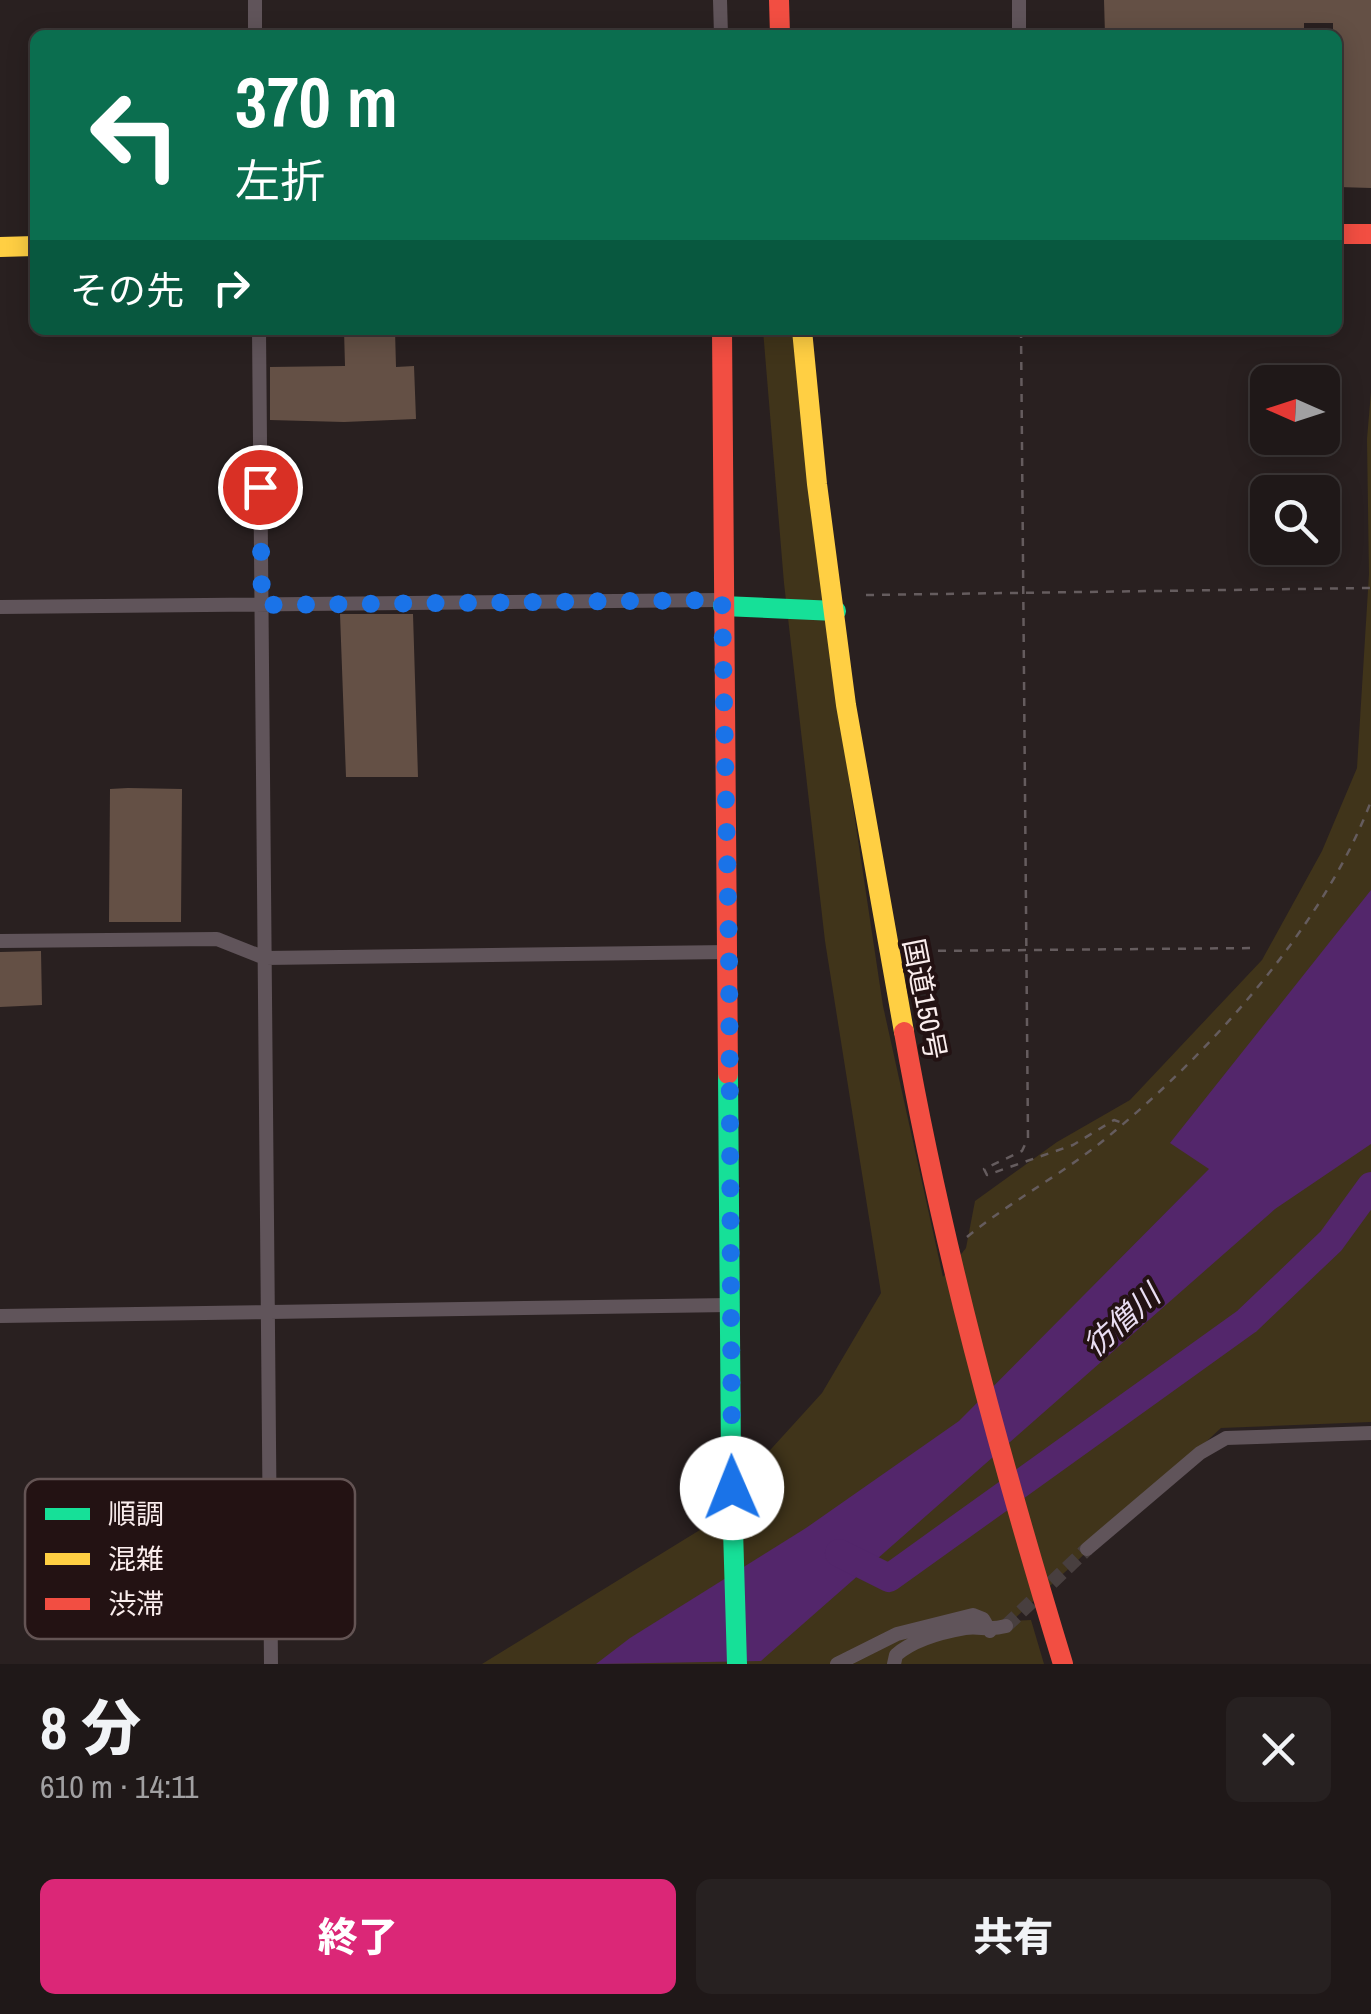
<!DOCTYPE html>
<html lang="ja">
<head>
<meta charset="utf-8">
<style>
  body { margin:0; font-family:"Archivo Narrow","Noto Sans JP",sans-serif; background:#272121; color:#f1f3f6; height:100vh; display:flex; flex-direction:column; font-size:38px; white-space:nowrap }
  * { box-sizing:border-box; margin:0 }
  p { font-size:32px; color:#a1a0a2 }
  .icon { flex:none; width:55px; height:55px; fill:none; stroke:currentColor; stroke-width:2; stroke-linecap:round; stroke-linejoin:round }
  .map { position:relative; height:1664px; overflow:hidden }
  .details { display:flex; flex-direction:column; background:#1f1818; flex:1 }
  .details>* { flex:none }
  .top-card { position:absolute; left:30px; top:30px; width:1312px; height:305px; border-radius:15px; box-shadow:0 5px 25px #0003,0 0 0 2px #3c3737; background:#0b6e4f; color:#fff; overflow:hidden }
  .needle { width:65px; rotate:273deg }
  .fabs { position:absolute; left:1250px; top:365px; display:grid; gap:20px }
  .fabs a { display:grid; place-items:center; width:90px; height:90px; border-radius:15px; background:#1f1818; box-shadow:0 5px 25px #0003,0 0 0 2px #3c3737; font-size:50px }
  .pin { position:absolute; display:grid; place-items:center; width:85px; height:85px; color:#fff; margin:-42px; border:5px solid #fff; border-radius:50%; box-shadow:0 2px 10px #0007 }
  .me { position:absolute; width:110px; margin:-55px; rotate:359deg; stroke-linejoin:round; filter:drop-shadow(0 0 8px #0008) }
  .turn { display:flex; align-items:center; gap:35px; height:210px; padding:0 40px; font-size:45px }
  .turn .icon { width:130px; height:130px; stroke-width:2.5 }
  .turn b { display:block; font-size:70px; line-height:85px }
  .then { display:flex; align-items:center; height:95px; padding:0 40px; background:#0003; gap:20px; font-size:38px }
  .round { display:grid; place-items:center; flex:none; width:105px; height:105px; border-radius:15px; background:#272121 }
  .headline { display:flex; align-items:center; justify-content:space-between; height:170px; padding:0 40px }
  h1 { font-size:60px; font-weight:800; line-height:75px }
  .button { display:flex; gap:20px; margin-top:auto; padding:20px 40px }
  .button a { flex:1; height:115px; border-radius:15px; background:#db2777; color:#fff; font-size:40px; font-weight:800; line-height:115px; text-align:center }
  .button a+a { background:#272121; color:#f1f3f6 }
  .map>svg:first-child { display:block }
  .green { fill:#40341a }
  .water { fill:#53266b }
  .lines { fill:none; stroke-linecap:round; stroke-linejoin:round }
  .river { stroke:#53266b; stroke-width:28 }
  .building { fill:#645045 }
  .street-tunnel { stroke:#483f3f; stroke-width:14; stroke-dasharray:14 7; stroke-linecap:butt }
  .path { stroke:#655c5e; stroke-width:2.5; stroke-dasharray:8 8; stroke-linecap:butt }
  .street { stroke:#60545a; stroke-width:14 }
  .fast { stroke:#16e098; stroke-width:20 }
  .slow { stroke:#ffcf43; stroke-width:20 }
  .jam { stroke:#f24e42; stroke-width:20 }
  .route { stroke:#1a73e8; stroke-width:18; stroke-dasharray:0 32.4 }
  .labels { text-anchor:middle; stroke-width:8; stroke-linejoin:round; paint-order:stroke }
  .street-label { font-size:28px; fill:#faeded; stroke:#231213 }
  .water-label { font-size:30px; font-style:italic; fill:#e9ddf2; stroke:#231213 }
  .key { fill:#231213; stroke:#645454; stroke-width:2.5 }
  .key-label { font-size:28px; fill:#faeded }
</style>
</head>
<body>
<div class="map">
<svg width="1371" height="1664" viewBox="0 0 1371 1664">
  <rect width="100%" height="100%" fill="#292020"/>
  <!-- green -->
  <path class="green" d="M763,330H792L837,700L883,1006L943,1277L966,1248L975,1201L1057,1142L1130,1100L1262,960L1322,851L1357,768L1369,574L1367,439L1371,392V1422L1221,1428L1012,1621L1031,1620L1044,1664H482L747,1501L753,1469L822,1393L881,1293L825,941L784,583Z"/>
  <!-- water -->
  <path class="water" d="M1371,890V1144L1275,1209L761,1661L596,1664L630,1638L806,1528L959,1421L1209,1169L1170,1143Z"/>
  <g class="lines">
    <!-- river -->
    <path class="river" d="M839,1553L889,1578L1247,1321L1331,1241L1371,1186"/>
  </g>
  <!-- building -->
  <path class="building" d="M1104,0H1371V188L1338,187V35H1333V23H1304V35H1105Z
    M344,330H395L396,367L414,366L416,419L344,422L270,420V367L345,366Z
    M340,614H413L418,777H346Z
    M128,788L182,789L181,922H109L110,789Z
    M41,951L42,1005L0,1007V952Z"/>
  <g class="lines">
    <!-- street-tunnel -->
    <path class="street-tunnel" d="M1006,1626L1087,1549"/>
    <!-- path -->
    <path class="path" d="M1021,330L1028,1138L1022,1151L984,1169L987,1175L1073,1145L1114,1120L1123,1123
      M866,595L1370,588
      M922,951L1256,948
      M967,1237C1012,1200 1065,1173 1110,1135C1210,1053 1325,924 1371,801"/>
    <!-- street -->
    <path class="street" d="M255,0V35
      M720,0L721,35
      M1019,0V35
      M259,330L271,1664
      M0,607L723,600
      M0,941L217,939L265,958L729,952
      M0,1316L730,1305
      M1087,1549L1200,1453L1226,1438L1371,1433
      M837,1664L897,1634L973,1615L983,1619L990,1631
      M894,1664L896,1655C913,1640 942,1632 965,1628C981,1626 988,1631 1006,1626"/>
    <!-- fast -->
    <path class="fast" d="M723,606L836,611
      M728,1074L731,1462L737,1664"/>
    <!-- slow -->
    <path class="slow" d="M0,247L35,246
      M802,330L817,484L846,705L904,1032"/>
    <!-- jam -->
    <path class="jam" d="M779,0L780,35
      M1338,234H1371
      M722,330L728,1074
      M904,1032C942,1246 1000,1457 1063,1664"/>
  </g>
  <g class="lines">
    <!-- route -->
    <path class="route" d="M260,487L262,605L722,600L729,952L732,1488"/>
  </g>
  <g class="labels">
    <!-- street labels -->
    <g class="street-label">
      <text transform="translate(925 999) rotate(79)" y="10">国道150号</text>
    </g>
    <!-- water labels -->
    <g class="water-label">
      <text transform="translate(1122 1321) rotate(-42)" y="10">彷僧川</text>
    </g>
  </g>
  <!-- legend -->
  <rect x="25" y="1479" width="330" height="160" rx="15" class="key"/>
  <rect x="45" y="1508" width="45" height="12" fill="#16e098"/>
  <rect x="45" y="1553" width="45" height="12" fill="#ffcf43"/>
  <rect x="45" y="1598" width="45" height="12" fill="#f24e42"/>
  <g class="key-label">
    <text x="108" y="1524">順調</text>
    <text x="108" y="1569">混雑</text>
    <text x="108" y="1614">渋滞</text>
  </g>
</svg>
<div class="fabs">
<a><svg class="needle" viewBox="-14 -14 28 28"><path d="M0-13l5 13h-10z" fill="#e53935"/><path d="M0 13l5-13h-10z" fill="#a1a0a2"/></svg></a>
<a><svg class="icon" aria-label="search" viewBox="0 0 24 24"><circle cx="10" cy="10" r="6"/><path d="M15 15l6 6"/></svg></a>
</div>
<div class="pin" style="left:260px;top:487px;background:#d93025"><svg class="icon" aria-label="arrive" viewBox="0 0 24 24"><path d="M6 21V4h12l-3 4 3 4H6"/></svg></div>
<svg class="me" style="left:732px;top:1488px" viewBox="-20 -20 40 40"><circle r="19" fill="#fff"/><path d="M0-13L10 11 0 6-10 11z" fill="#1a73e8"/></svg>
<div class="top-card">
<div class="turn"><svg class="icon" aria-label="left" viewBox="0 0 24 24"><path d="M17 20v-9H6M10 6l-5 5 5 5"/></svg><div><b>370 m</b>左折</div></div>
<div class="then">その先<svg class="icon" aria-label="right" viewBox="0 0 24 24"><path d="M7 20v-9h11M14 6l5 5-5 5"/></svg></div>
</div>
</div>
<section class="details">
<div class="headline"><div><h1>8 分</h1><p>610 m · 14:11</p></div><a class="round"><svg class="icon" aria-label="close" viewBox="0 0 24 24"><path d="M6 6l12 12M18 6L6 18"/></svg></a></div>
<div class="button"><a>終了</a><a>共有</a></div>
</section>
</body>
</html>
